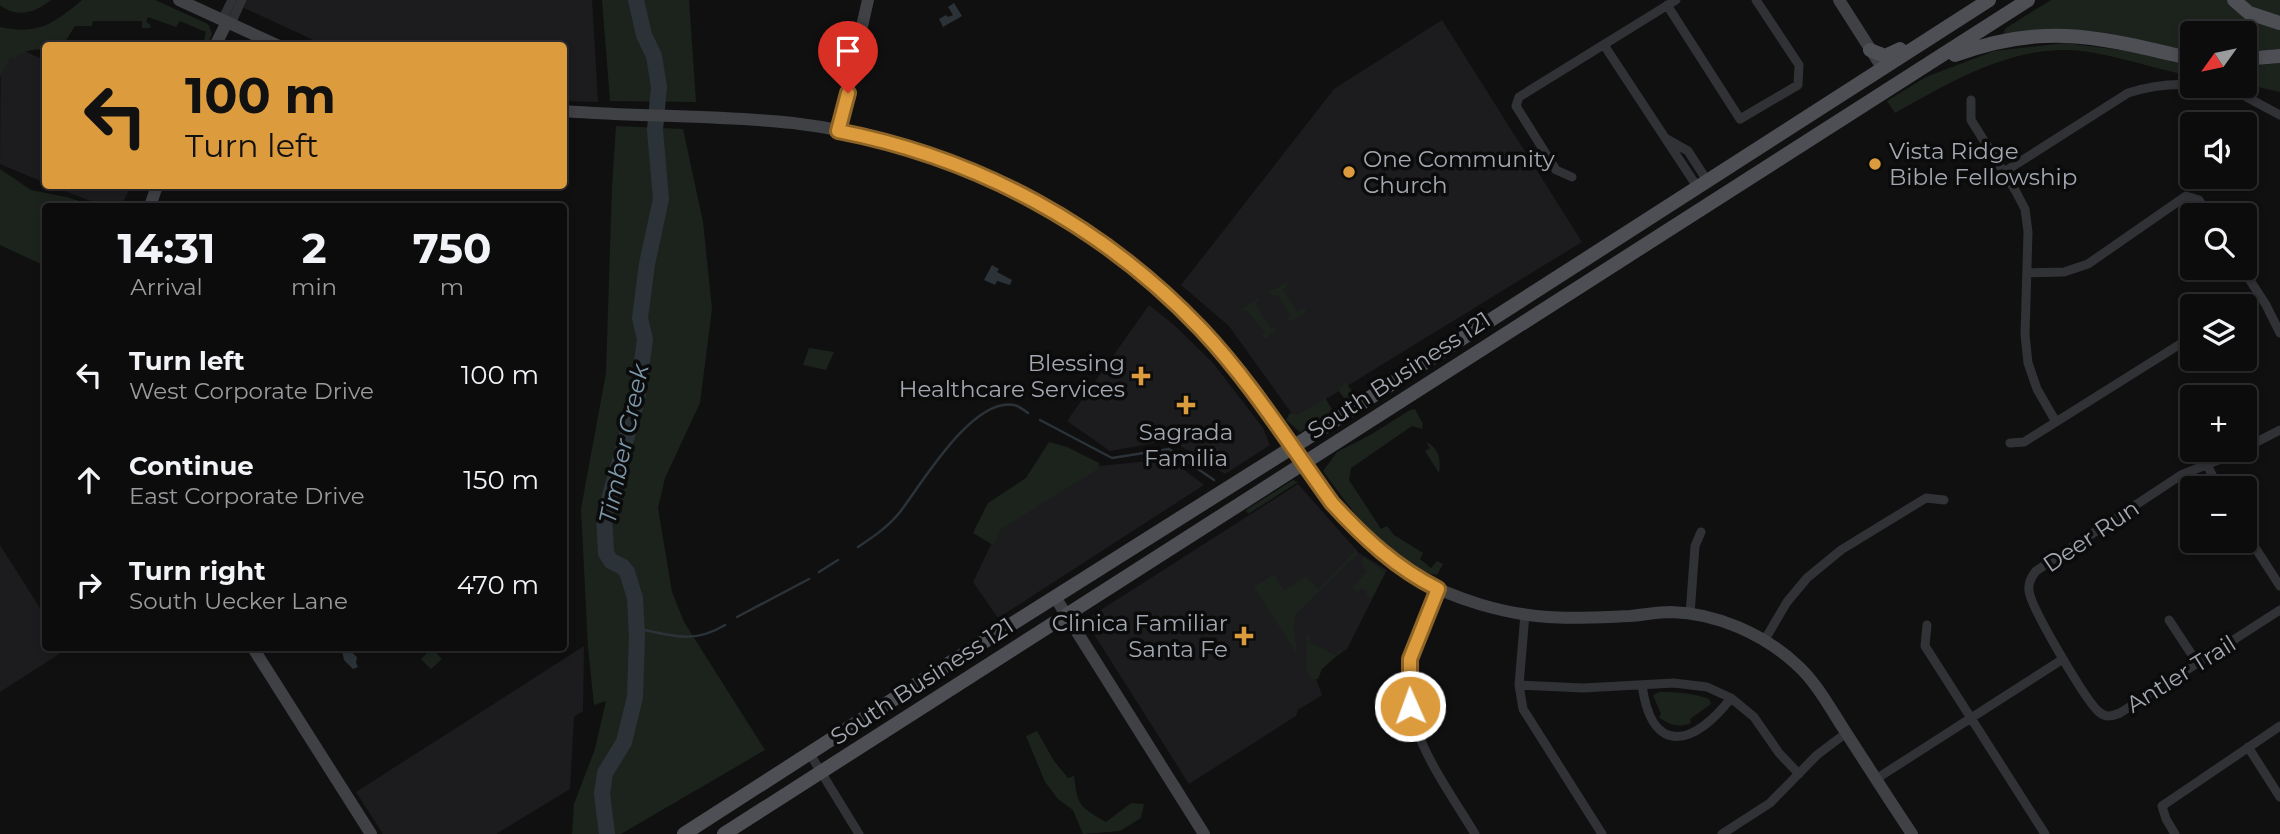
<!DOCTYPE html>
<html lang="en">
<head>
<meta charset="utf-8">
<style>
  body { margin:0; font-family:Montserrat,sans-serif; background:#151516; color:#f1f3f6; height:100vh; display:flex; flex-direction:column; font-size:26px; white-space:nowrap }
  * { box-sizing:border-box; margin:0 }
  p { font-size:23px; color:#9a9b9d }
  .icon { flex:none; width:38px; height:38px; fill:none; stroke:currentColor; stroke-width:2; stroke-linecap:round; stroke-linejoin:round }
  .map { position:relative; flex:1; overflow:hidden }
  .side { position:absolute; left:42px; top:203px; width:525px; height:448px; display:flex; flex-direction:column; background:#0c0c0d; border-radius:7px; box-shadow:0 4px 10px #0003,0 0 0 2px #2c2c2e }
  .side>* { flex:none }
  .guide { position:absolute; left:42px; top:42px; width:525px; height:147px; border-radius:7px; box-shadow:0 4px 10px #0003,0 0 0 2px #2c2c2e; background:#dc9b3c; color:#111; overflow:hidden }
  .needle { width:46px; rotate:237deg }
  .controls { position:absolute; left:2180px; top:21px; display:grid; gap:14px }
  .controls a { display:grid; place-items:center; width:77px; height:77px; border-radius:7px; background:#0c0c0d; box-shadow:0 4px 10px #0003,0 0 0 2px #2c2c2e; font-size:35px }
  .pin { position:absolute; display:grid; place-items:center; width:60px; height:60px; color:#fff; margin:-72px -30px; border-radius:50% 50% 50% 0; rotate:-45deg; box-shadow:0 0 7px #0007 }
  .pin .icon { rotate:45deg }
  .me { position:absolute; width:77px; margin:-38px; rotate:358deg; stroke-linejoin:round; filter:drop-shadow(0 0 5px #0008) }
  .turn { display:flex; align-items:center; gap:24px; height:147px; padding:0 28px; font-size:32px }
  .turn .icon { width:91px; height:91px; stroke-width:2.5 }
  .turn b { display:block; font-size:49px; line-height:60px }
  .eta { display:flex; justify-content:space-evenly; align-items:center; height:119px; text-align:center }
  .eta b { font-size:42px; font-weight:700; line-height:49px }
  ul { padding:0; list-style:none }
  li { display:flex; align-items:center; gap:21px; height:105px; padding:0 28px }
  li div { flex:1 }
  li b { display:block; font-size:26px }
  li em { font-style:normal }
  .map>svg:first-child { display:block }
  .built { fill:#1c1c1e }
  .green { fill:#1c231d }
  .water { fill:#2b3338 }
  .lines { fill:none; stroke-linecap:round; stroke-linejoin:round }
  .stream { stroke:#2b3338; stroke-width:2.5 }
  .river { stroke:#2b3338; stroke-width:16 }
  .street { stroke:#313235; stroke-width:9 }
  .secondary { stroke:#3f4145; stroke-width:12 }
  .primary { stroke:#4d4f54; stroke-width:14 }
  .route-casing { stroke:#8f6527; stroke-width:18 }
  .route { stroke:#dc9b3c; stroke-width:12 }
  .poi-dot { fill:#dc9b3c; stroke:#0b0b0c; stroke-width:2.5 }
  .labels { text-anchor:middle; stroke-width:7; stroke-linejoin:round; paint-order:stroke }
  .poi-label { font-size:23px; fill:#a2a7b0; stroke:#0b0b0c; text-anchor:start }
  .street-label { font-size:23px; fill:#a2a7b0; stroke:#0b0b0c }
  .water-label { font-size:24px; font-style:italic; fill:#7c97a8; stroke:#0b0b0c }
</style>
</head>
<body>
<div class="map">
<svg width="2280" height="834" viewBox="0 0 2280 834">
  <rect width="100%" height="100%" fill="#101011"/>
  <!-- built -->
  <path class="built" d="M247,0H592L598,102L564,101V46L333,45L328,43H320L244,8Z
    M1442,20L1582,242L1295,418L1229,326L1181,285L1334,89Z
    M1,39L45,61V183L0,164Z
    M52,186H131L121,206H103Z
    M1149,305L1173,324L1213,363L1263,428L1270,445L1225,474L1171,440L1110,451L1067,421Z
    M1170,459L1204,485L998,618L973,582L998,530L1098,466Z
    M1298,484L1359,553L1387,570L1347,649L1322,666L1316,679L1322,695L1298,710L1296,716L1189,784L1085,620Z
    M0,545L45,616L46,648L67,649L0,692Z
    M584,646L583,711L574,717L570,789L496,834H383L356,792Z"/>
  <!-- green -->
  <path class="green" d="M0,0H51C36,12 17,19 0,5Z
    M82,0H155L208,24L212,33L208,45H203L206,32L180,21L176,27L148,17L146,21L151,26L150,28H142V21H93L92,26H75L63,45L46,46L45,49C34,50 22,49 16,59L10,57L0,77V27C39,35 53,24 82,0Z
    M602,0H689L696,102L610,101Z
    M2051,0H2230L2280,27V49L2245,52V33H2193V52L2108,33L2086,31L2001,38L2006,28Z
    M2243,0H2280V17L2258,11Z
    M2065,43L2137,52L2193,64V76C2150,69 2103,49 2060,50C2000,52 1947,84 1895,113L1887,101L1926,77L1994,51Z
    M2280,63V92L2245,84V67Z
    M616,126L683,129L703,222L712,309L700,403L665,478L658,508L672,592L684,622L765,750L621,834H572L574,804L595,749L606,701L594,705L588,647L581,509L606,373L612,187Z
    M0,169L31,190L66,197L96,206H46L45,266L0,245Z
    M1285,283L1288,286L1283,290L1297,312L1304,308L1306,312L1290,322L1287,319L1291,315L1277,295H1272L1268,293Z
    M1258,298L1260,300L1255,304L1271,328L1274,327L1276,330L1265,339L1262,335L1265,332L1246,310L1238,312Z
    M809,348L834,352L826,370L803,365Z
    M1346,383L1355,395L1354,399L1348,403L1338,390Z
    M1325,398L1332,409L1331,414L1300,432L1286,420L1290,413L1297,415Z
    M1415,409L1423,424L1422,429L1412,426L1351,468L1349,480L1381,529L1387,526L1394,535L1423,553L1420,559L1431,568L1437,561L1443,564L1437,575C1392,569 1348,505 1323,471L1337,452L1372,434L1410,410Z
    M1049,442L1067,447L1099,463L1098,469L1001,529L993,545L973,533L988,503L1026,478Z
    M1426,442C1439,448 1441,460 1439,473L1425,451L1430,448Z
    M1293,480L1298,482L1248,514L1246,510Z
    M1356,550L1358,553L1352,559L1297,613C1290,626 1296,636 1297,650L1295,651L1254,587L1274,574L1284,590L1306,577L1319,589Z
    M1364,557L1385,573L1371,599L1366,595L1368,591L1361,588L1358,592L1352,588L1367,571L1361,563Z
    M1307,634L1310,636L1309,642L1336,655L1339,650L1342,651L1322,669L1318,679L1312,680L1306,669Z
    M432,648L442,659L431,669L421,659Z
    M1660,692C1678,692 1693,693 1709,699L1711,704L1690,719L1691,723C1680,728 1668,725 1659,717L1661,714L1653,695Z
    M1037,731L1054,761L1068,778L1074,776C1078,807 1079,806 1106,822L1131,803L1144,804L1141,818L1120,831L1083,834L1073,810L1058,799L1045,782L1026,736Z"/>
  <!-- water -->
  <path class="water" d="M954,3L962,16L943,27L939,19L946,15L948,17L953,15L948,7Z
    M992,265L999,269L997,272L1012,280L1010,285L997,281L995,285L984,280Z
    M347,648L357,657L356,663L358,667L353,669L344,660L342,651Z"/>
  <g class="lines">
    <!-- stream -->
    <path class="stream" d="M1040,420L1112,458L1169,449L1214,480
      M858,547C873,537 888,527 900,512C921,485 972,397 1014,405C1019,406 1024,410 1028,413
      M819,572L838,560
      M737,617L809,579
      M635,628C670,635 692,645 725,625"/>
    <!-- river -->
    <path class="river" d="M607,834L602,794L605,773L624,742L635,697L637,637L635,598L627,572L623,567L611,561L606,553L604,517L637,400L645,339L640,318L647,264L661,199L655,130L659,87L654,56L644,35L636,0"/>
    <!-- street -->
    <path class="street" d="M1667,5L1740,119L1798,85L1799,65L1756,0
      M227,22L233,19L242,0
      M227,22L225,14L232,0
      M1604,45L1698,188
      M2195,86L2239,93L2280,115
      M1971,100V120L2015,190L2025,209L2028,232L2025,335L2028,363L2037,389L2056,422
      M1665,138L1688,151L1708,182
      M2004,172L2128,93C2150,86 2169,83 2193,85
      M1572,177L1556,170L1516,106L1519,97L1676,0
      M2242,268L2266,305L2280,333
      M2027,273L2064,272L2088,264L2186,196L2199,200L2208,215
      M2239,306L2259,294
      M2010,443L2024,442L2193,336
      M2245,448L2280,430
      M2243,450L2181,475L2036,571C2031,577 2028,583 2029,591C2031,608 2086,701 2099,712C2106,718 2113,716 2120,713L2280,610
      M2207,465L2219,488
      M2245,532L2280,586
      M1438,589C1429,612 1416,635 1410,660C1396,722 1445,784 1475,834
      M1525,614L1519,685L1523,709L1602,834
      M1690,614L1695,546L1701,532
      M2169,620L2198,664
      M1927,625L1925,646L2045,834
      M1764,641L1787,602L1807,578L1841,550L1926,498L1944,500
      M1519,685L1583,688L1674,683L1707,687L1731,698L1754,717L1779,753L1799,774
      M1642,685C1652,758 1695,745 1731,698
      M2248,747L2280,797
      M810,754L859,834
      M1876,779L2063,659
      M1722,834L1770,803L1817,755L1846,733
      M2175,834L2166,819L2162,806L2280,726"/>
    <!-- secondary -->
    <path class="secondary" d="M179,0L279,46
      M1839,0L1883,69
      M215,46L227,22
      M564,111C640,117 717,115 793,123C964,143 1117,232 1229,361C1290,433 1331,528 1415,577C1454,599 1503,614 1548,617C1575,619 1603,617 1630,616C1643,615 1657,612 1671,612C1716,613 1764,634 1797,665C1817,683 1830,708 1845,731C1867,765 1889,800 1912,834
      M838,131L868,0
      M150,206L157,186
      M1055,597L1204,834
      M253,648L371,834"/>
    <!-- primary -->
    <path class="primary" d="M2234,0L2249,13L2280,23
      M1870,50L1885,56L1900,49
      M1955,55C2047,21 2102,38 2193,59
      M2245,59L2280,56
      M684,834L939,670L1304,440L1989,0
      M724,834L2028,0"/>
  </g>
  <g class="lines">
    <defs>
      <path id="route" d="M848,93L838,131C978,158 1103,226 1201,329C1251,382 1290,445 1332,503C1364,538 1396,568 1438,589L1410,659V706"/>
    </defs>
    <!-- route casing -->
    <use href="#route" class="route-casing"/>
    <!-- route -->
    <use href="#route" class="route"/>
  </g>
  <!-- markers -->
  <g class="poi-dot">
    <circle cx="1875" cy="164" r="7"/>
    <circle cx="1349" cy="172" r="7"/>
    <path d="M1137.5 365.5h7v7h7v7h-7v7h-7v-7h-7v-7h7z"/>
    <path d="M1182.5 394.5h7v7h7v7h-7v7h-7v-7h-7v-7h7z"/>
    <path d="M1240.5 625.5h7v7h7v7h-7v7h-7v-7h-7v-7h7z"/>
  </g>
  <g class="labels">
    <!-- poi labels -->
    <g class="poi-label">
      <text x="1889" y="159">Vista Ridge<tspan x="1889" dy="26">Bible Fellowship</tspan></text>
      <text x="1363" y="167">One Community<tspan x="1363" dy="26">Church</tspan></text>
      <text x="1125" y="371" text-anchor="end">Blessing<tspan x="1125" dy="26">Healthcare Services</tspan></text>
      <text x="1186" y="440" text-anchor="middle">Sagrada<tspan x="1186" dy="26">Familia</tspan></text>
      <text x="1228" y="631" text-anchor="end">Clinica Familiar<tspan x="1228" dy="26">Santa Fe</tspan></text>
    </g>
    <!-- street labels -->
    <g class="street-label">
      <text transform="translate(1399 375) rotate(-33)" y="8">South Business 121</text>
      <text transform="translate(2091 536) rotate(-34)" y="8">Deer Run</text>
      <text transform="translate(2181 674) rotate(-32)" y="8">Antler Trail</text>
      <text transform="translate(922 681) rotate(-33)" y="8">South Business 121</text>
    </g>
    <!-- water labels -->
    <g class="water-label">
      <text transform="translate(624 444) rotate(-78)" y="8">Timber Creek</text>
    </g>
  </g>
</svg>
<div class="controls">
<a><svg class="needle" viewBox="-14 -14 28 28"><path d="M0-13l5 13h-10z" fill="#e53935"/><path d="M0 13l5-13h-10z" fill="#9a9b9d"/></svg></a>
<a><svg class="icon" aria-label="sound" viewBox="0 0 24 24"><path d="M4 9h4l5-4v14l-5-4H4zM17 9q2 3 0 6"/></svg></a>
<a><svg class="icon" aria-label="search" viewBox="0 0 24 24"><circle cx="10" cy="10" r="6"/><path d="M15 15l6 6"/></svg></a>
<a><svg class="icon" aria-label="layers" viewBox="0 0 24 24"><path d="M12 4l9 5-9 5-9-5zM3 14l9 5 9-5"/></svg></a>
<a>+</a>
<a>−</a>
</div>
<div class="pin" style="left:848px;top:93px;background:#d93025"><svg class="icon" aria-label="arrive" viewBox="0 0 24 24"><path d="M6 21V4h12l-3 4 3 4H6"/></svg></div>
<svg class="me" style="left:1410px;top:706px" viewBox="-20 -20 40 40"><circle r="17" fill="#dc9b3c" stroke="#fff" stroke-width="3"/><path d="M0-11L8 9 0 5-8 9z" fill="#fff"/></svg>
<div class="guide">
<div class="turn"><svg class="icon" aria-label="left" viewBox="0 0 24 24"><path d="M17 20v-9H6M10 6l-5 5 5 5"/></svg><div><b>100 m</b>Turn left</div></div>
</div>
<section class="side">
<div class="eta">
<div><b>14:31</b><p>Arrival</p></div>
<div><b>2</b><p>min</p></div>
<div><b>750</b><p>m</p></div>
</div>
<ul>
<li><svg class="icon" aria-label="left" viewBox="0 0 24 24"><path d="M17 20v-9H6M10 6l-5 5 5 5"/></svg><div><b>Turn left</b><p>West Corporate Drive</p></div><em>100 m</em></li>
<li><svg class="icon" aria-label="ahead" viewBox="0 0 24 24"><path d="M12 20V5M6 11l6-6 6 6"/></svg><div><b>Continue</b><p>East Corporate Drive</p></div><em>150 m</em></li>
<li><svg class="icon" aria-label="right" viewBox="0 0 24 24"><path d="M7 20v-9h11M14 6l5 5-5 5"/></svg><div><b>Turn right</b><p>South Uecker Lane</p></div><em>470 m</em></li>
</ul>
</section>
</div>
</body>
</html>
